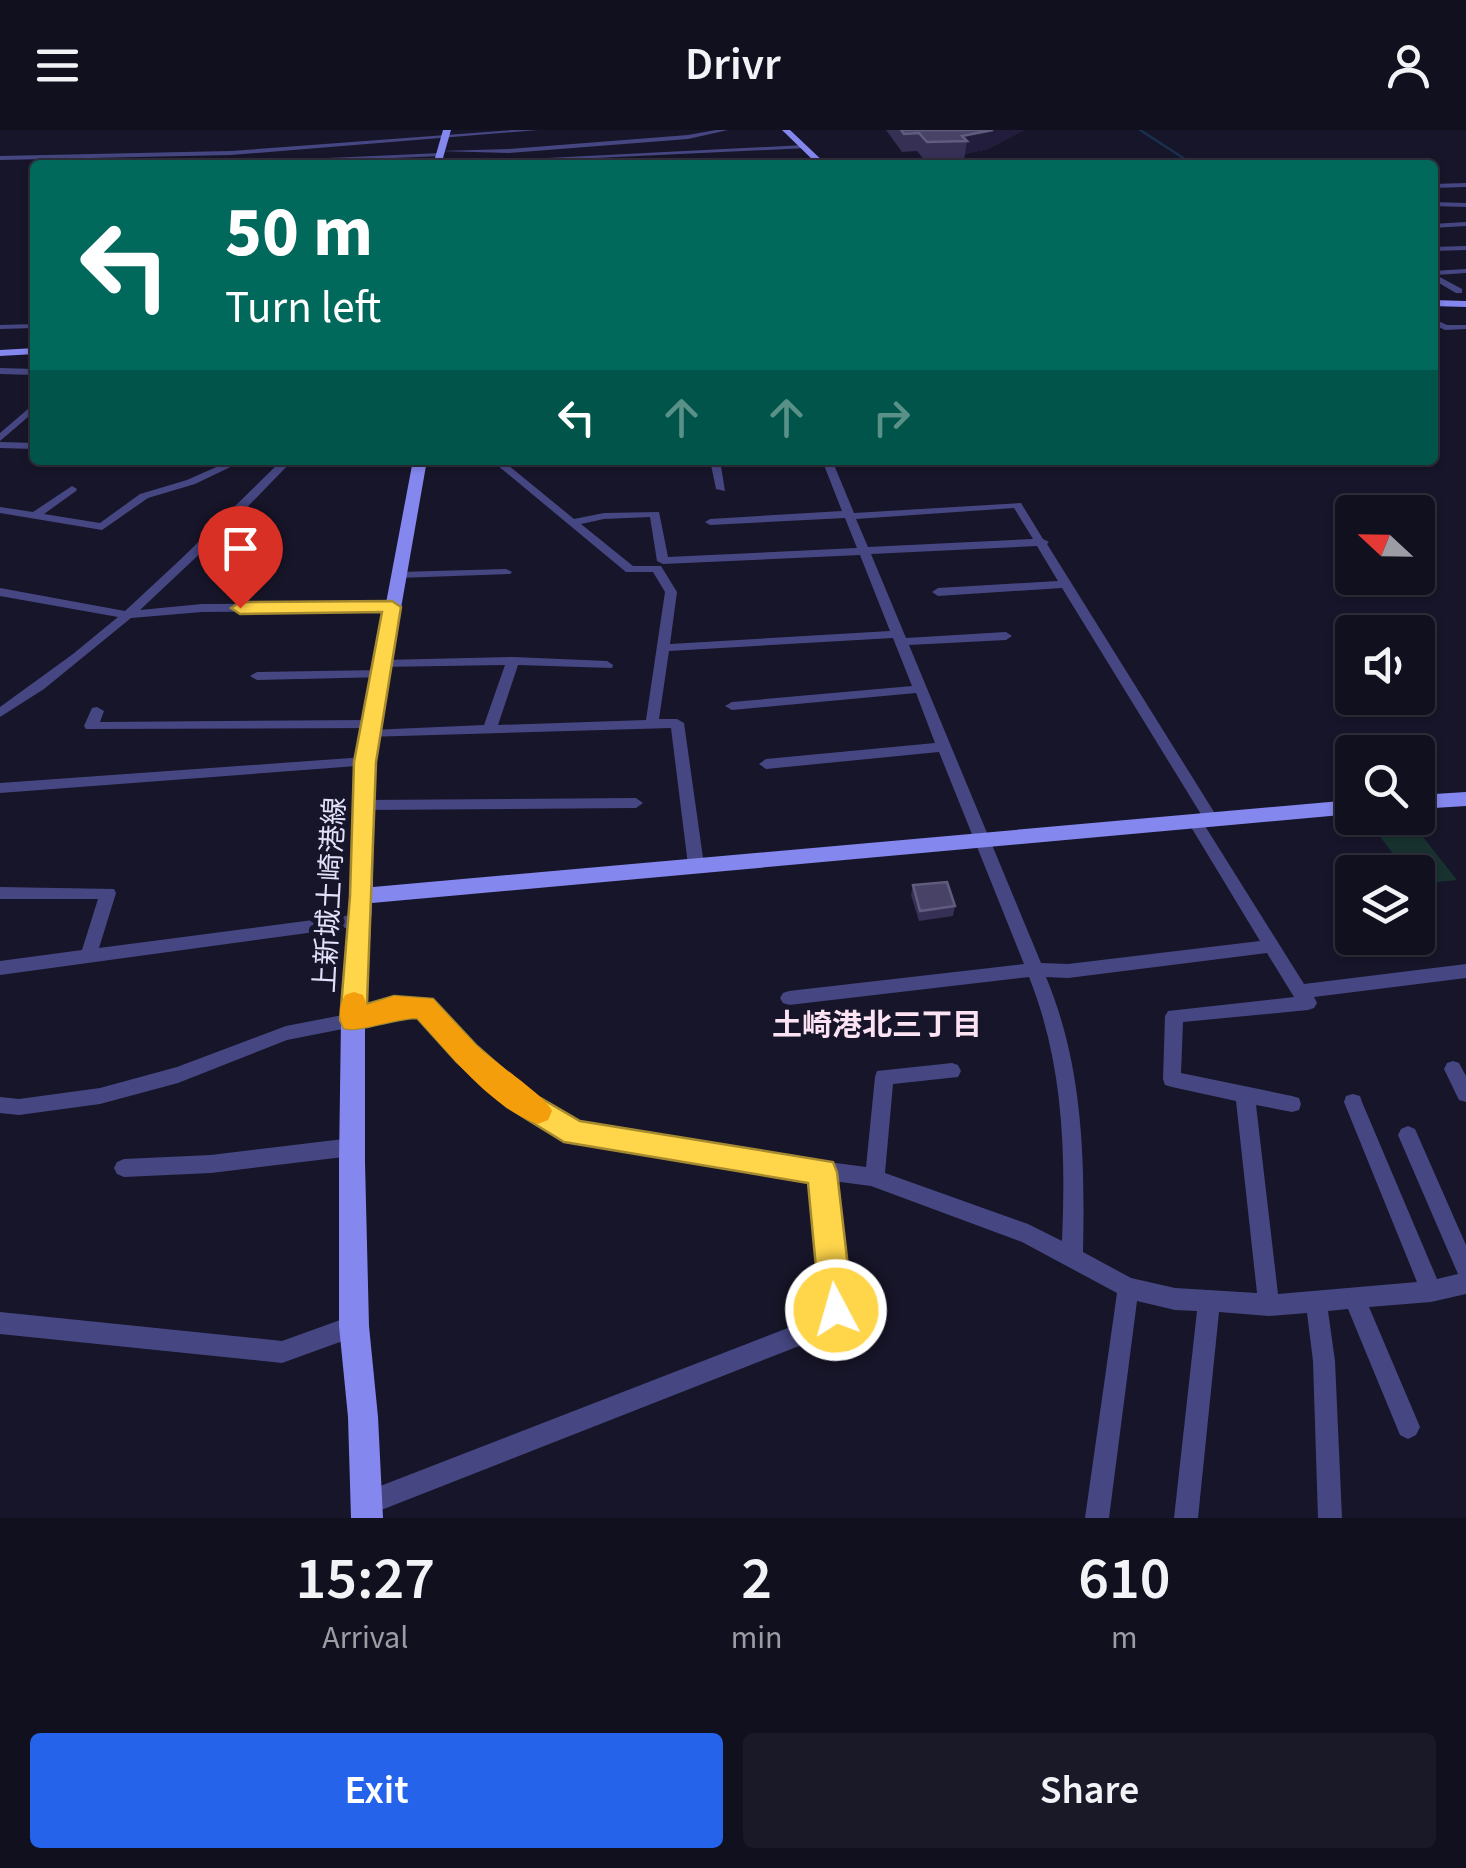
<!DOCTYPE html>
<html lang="en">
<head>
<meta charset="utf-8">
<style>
  body { margin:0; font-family:"Source Sans 3","Noto Sans JP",sans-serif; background:#1a1928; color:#f1f3f6; height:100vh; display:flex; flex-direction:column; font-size:38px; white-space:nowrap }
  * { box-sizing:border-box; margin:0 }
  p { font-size:32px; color:#9c9da4 }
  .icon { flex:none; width:55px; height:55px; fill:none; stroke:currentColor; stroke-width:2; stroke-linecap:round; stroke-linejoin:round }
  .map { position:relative; height:1388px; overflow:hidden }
  .drawer { display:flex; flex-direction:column; background:#11101f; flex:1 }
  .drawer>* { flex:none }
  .guide { position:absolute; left:30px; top:30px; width:1408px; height:305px; border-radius:10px; box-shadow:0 2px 8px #0004,0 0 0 2px #30303d; background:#00695c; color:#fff; overflow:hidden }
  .needle { width:65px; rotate:292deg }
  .buttons { position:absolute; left:1335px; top:365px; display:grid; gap:20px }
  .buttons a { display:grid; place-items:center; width:100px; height:100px; border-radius:10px; background:#11101f; box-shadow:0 2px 8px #0004,0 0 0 2px #30303d; font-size:50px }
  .pin { position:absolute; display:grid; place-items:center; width:85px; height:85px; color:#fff; margin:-102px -42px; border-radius:50% 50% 50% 0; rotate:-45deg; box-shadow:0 0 10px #0007 }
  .pin .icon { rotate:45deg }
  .me { position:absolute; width:110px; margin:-55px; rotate:354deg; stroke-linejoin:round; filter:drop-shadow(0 0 8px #0008) }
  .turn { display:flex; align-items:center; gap:35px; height:210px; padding:0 30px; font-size:45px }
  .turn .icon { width:130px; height:130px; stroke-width:2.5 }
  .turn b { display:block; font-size:70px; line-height:85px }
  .lanes { display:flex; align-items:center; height:95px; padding:0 30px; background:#0003; justify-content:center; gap:50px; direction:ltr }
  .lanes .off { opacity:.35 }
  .eta { display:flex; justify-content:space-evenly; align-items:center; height:170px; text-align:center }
  .eta b { font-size:60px; font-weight:600; line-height:70px }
  .cta { display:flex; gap:20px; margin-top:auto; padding:20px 30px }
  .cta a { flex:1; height:115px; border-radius:10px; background:#2563eb; color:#fff; font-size:40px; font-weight:600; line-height:115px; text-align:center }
  .cta a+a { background:#1a1928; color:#f1f3f6 }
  header { display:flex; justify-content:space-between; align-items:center; height:130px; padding:0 30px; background:#11101f; font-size:45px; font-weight:600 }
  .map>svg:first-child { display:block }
  .green { fill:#183230 }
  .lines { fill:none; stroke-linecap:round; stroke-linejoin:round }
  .stream { stroke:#19304e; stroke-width:2.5 }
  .street { fill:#464782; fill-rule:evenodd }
  .secondary { fill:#8487ee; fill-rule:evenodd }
  .wall { fill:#363055 }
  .shaded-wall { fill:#221d3c }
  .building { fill:#484366; stroke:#605c7e; stroke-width:2.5 }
  .route { fill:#ffd54a; stroke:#a68a30; stroke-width:2.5 }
  .slow { fill:#f59e0b }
  .labels { text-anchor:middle; stroke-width:10; stroke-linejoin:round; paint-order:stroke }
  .street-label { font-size:28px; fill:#e2e1fb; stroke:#171529 }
  .neighbourhood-label { font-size:30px; font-weight:bold; fill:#fbe3f3; stroke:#171529 }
</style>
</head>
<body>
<header><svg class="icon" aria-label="menu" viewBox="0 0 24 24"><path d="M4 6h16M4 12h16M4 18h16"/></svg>Drivr<svg class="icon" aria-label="person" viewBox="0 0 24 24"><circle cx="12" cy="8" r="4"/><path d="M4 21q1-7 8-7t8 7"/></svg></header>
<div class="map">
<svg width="1466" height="1388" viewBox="0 0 1466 1388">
  <rect width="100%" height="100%" fill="#171529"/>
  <!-- green -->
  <path class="green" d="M1408,688L1457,750L1418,754V742H1407L1369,692Z"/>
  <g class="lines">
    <!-- stream -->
    <path class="stream" d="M1140,0L1194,35"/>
    <!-- street -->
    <path class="street" d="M513,0H538L231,25L0,30V26L231,21Z
      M716,0H728L688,9L509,23L439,21L509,19L688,5Z
      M805,15L807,18L533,31L534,35H528L527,29Z
      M441,23L443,26L240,34L237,32Z
      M1466,53V57L1432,58V54Z
      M1432,72L1466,73V77L1432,76Z
      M1466,92V96L1432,98V94Z
      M1466,116V120L1432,121V117Z
      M1466,139V143L1436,145L1462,159V163H1456L1432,149V141Z
      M1432,188L1447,195H1466V199L1445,200L1432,194Z
      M35,194V198L0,199V195Z
      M0,238L35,239V245L0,244Z
      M35,273V281L0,311V303Z
      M0,312L35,313V319L0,318Z
      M232,330H245L195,354L148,368L102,400L0,383V377L33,382L72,356L77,359L76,361L44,384L100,393L140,364L187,350Z
      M282,330H293L224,401L140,480L202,474L392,473L396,474V480L202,482L131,488L44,559L0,587V577L73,524L118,487L0,466V458L125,481L181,429Z
      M491,330H502L574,389L604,383L659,382L668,427L857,418L845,388L710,395L705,392L710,389L842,381L822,330H832L854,383L1021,373L1043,409L1049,412L1047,414L1219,690L1212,695L1207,694L1062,458L938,466L932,462L938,458L1058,451L1037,416L871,424L906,508L1006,502L1012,506L1006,510L909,515L1041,833L1068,834L1260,811L1188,692L1195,687L1200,688L1304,854L1466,834V848L1314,867L1317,873L1314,878L1308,880L1183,892L1181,943L1292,966L1299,968L1301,974L1299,980L1292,982L1256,975L1278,1164L1417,1152L1344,972L1346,966L1353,964L1360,966L1362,972L1437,1149L1458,1144L1398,1005L1401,999L1408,996L1415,999L1466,1115V1164L1431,1172L1369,1177L1420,1297L1416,1305L1408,1309L1400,1305L1348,1179L1328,1181L1335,1231L1342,1388H1318L1313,1231L1307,1183L1269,1186L1219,1182L1198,1388H1174L1197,1181L1175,1180L1137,1171L1109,1388H1085L1117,1163L1022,1112L871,1056L833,1051L847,1180L840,1200L366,1386L357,1383L354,1374L357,1365L824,1184L813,1048L640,1025L568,1009L510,974L461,929L420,884H394L353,897L287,910L178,953L100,974L19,985L0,983V967L19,969L100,958L177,937L286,896L353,883L394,870L430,872L473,919L524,962L579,995L640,1007L866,1037L875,947L877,941L952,933L958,935L961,941L958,947L893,954L885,1043L1028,1094L1062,1111C1066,1021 1063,932 1029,847L789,875L783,873L780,868L783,863L789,861L1024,834L939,622L766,639L759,634L766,629L935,613L916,563L732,580L725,576L732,572L912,556L893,508L669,521L659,589H677L684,593L704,735L701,739H691L688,735L671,598L366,607L364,604L371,600L484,595L505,535L378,537L377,534L378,531L383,530L513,527L607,531L613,535L612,538L518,535L498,595L646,590L665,462L653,442H626ZM1014,378L1033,409L868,417L856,389ZM650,387L657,431L663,434L860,425L890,501L670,514L677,462L661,436H633L581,394L604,389ZM1267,823L1294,867L1168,881L1165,886L1163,949L1165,955L1172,957L1236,971L1257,1163L1175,1158L1131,1148L1083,1122C1085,1028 1083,936 1046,847L1068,848Z
      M710,330H720L725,361L716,359Z
      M506,439L512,442L510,444L398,448L392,445L398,442Z
      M381,540L387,544L386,547L257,550L250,546L257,542Z
      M97,577L104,581L100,592L373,590L380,594L373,598L86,599L84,596L92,578Z
      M365,627L370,629L372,632L370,635L0,663V653Z
      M636,668L643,673L636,678L364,680L357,675L364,670Z
      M0,757L114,759L116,763L99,818L359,784L365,786L367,790L365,794L359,796L0,845V831L82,820L98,769H0Z
      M1453,931L1459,933L1466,946V972L1459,970L1444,939L1447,933Z
      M352,1008L359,1011L362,1017L359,1023L352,1026L211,1043L124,1047L117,1044L114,1038L117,1032L124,1029L211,1025Z
      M0,1182L282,1211L354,1185L362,1188L365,1196L362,1204L282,1233L0,1204Z"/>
    <!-- secondary -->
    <path class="secondary" d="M443,0H451L441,35H433Z
      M782,0H790L827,35H818Z
      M1432,170L1466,171V177L1432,176Z
      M35,218V224L0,226V220Z
      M413,330H427L374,632L373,757L1352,670V684L372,773L365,890V1032L369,1196L378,1287L383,1388H351L348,1287L339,1196V1032L341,890L351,766L356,632Z
      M1466,662V676L1418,679V665Z"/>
  </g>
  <!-- wall -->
  <path class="wall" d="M886,0H1024L988,19L965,24L964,29L925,31L917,21L902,22Z
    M913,755L955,776L953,786L919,791L911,765Z"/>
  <!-- shaded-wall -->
  <path class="shaded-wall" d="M993,0H1024L988,19L965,24L967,11L962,6Z"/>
  <!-- building -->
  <path class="building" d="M901,0H993L962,6L967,11L927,12L919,3L904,4Z
    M947,752L955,776L920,781L913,755Z"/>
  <!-- route -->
  <path class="route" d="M392,471L401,477L376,632L367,874L394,866L433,869L477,916L527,960L580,991L833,1032L837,1042L853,1180L848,1192L836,1197L825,1192L820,1180L808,1053L564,1012L507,977L457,932L417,888C394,888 358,903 344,898L340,890L350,766L354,632L382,482L240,484L231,478L240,472Z"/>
  <!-- slow -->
  <path class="slow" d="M354,862L363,865L367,875L394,866L433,869C447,884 461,900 476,915C492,931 546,966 552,981L548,990L538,994C489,976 451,925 417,888C394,888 358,903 344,898C338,887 339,876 345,865Z"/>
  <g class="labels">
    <!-- street labels -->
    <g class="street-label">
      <text transform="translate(329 765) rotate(-87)" y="10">上新城土崎港線</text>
    </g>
    <!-- neighbourhood labels -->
    <g class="neighbourhood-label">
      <text x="877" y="905">土崎港北三丁目</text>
    </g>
  </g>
</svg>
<div class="buttons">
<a><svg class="needle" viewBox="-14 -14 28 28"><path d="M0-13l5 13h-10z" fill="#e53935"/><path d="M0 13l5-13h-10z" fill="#9c9da4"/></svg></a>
<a><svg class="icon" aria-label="sound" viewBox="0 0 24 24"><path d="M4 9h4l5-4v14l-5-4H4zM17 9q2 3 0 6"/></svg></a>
<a><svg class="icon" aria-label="search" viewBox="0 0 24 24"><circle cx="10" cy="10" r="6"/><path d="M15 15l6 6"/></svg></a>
<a><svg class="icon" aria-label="layers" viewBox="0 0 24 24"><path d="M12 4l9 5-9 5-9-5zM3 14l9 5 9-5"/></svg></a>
</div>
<div class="pin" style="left:240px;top:478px;background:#d93025"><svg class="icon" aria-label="arrive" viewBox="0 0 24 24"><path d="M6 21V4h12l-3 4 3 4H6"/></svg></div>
<svg class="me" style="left:836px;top:1180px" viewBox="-20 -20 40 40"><circle r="17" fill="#ffd54a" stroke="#fff" stroke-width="3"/><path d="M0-11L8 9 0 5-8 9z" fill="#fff"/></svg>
<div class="guide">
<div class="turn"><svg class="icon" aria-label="left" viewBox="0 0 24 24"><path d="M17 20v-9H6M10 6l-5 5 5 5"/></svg><div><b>50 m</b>Turn left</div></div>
<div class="lanes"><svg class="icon" aria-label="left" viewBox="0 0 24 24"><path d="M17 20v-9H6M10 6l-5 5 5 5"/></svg><svg class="icon off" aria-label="ahead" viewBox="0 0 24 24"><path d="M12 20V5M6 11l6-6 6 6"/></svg><svg class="icon off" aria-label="ahead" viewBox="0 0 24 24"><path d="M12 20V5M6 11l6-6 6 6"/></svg><svg class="icon off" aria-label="right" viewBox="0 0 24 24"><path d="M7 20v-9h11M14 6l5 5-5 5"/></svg></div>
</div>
</div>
<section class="drawer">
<div class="eta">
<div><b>15:27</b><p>Arrival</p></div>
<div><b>2</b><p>min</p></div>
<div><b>610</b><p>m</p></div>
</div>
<div class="cta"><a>Exit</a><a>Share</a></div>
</section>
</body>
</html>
